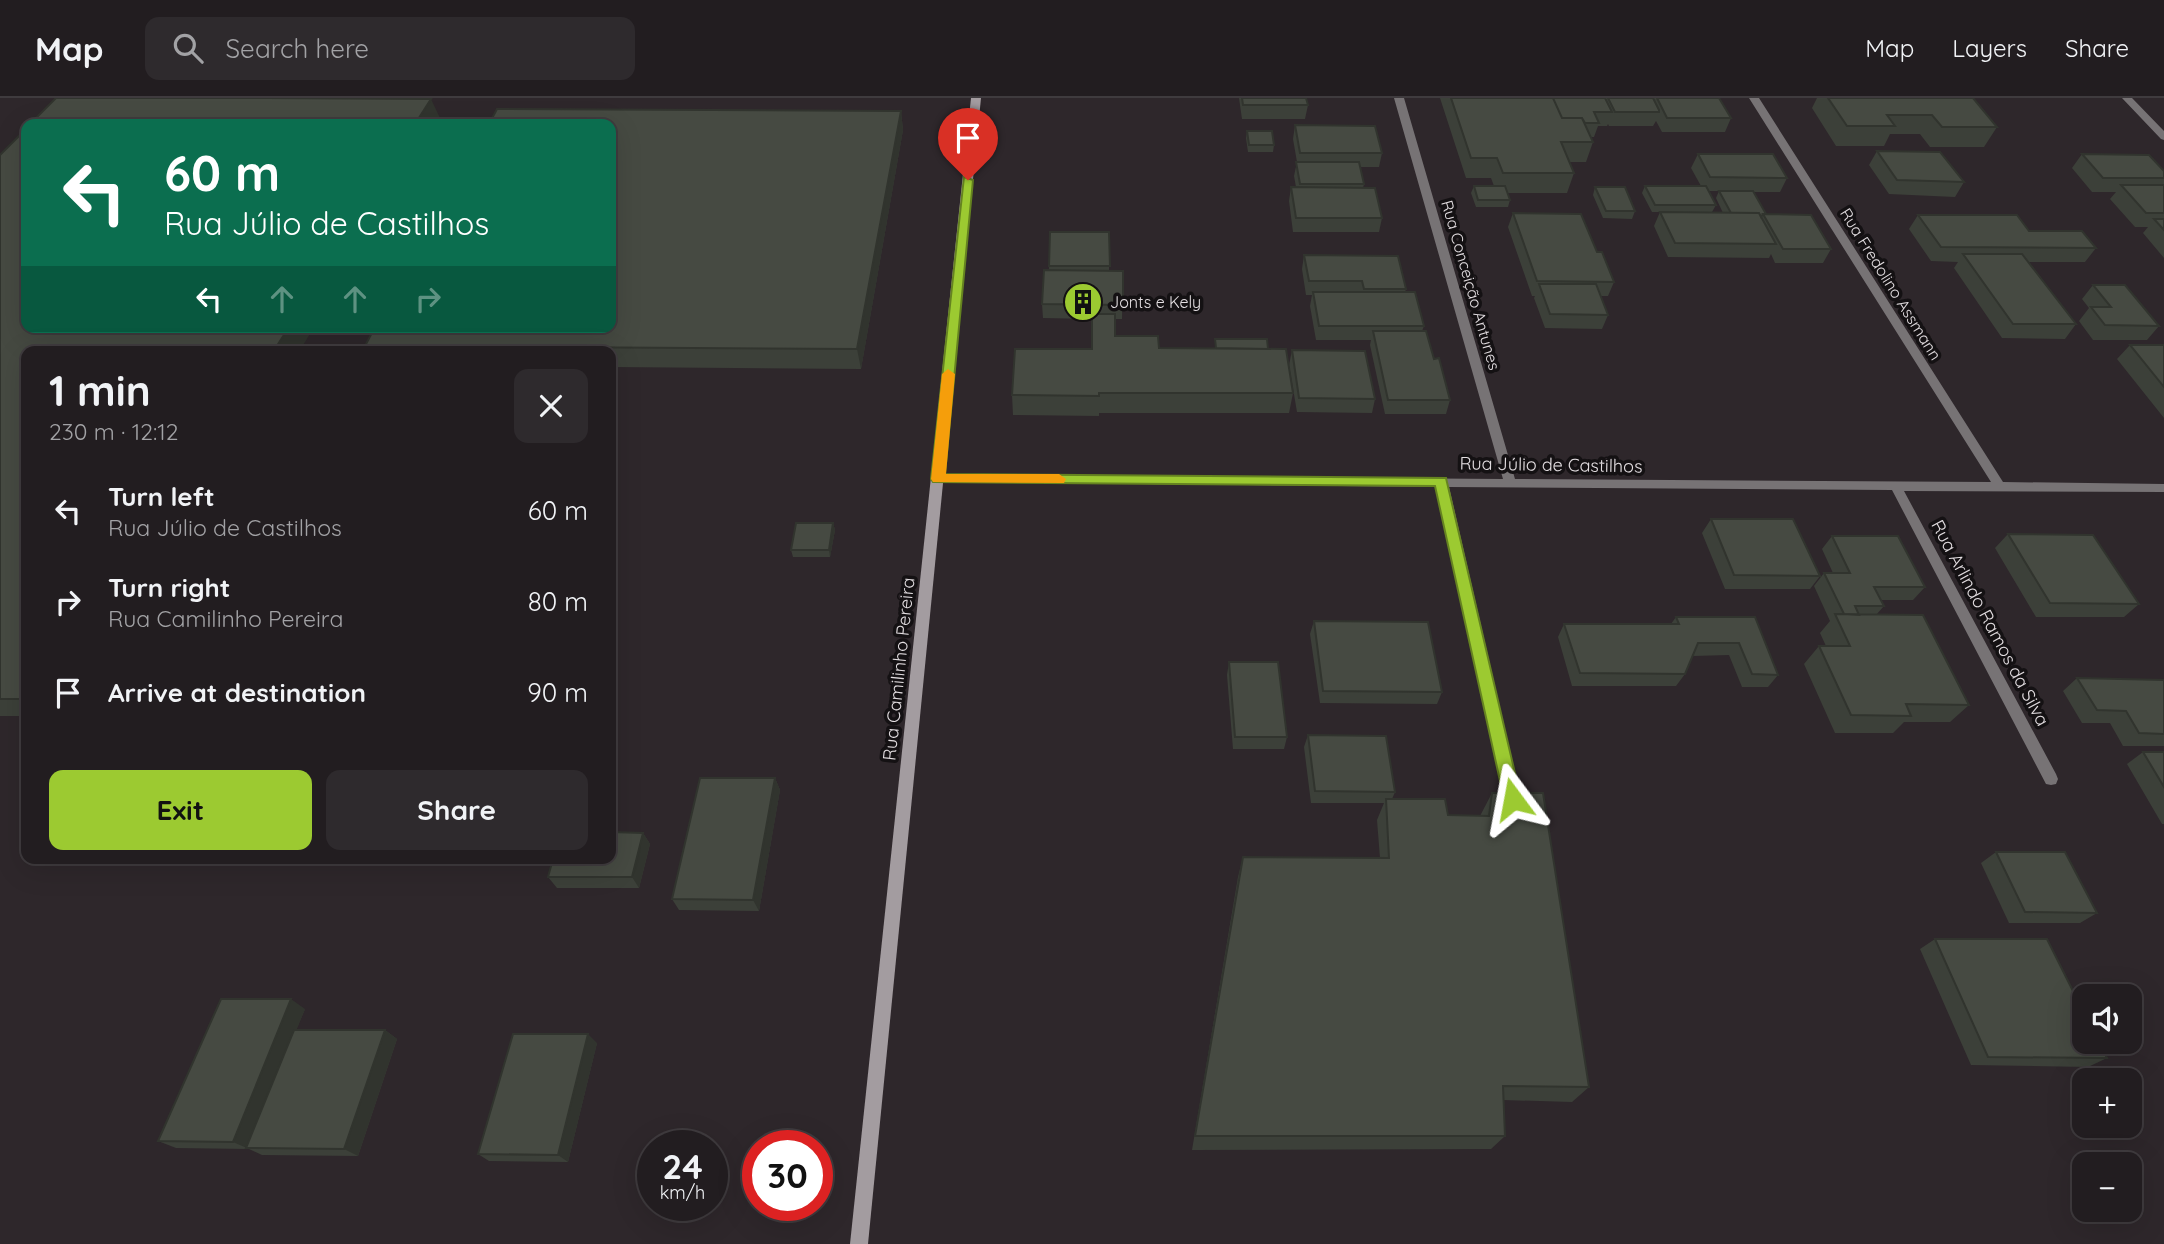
<!DOCTYPE html>
<html lang="en">
<head>
<meta charset="utf-8">
<style>
  body { margin:0; font-family:Quicksand,sans-serif; background:#2e2a2d; color:#f1f3f6; height:100vh; display:flex; flex-direction:column; font-size:26px; white-space:nowrap }
  * { box-sizing:border-box; margin:0 }
  p { font-size:23px; color:#a2a2a5 }
  .icon { flex:none; width:38px; height:38px; fill:none; stroke:currentColor; stroke-width:2; stroke-linecap:round; stroke-linejoin:round }
  .map { position:relative; flex:1; overflow:hidden }
  .sheet { position:absolute; left:21px; top:248px; width:595px; height:518px; display:flex; flex-direction:column; background:#221d20; border-radius:14px; box-shadow:0 7px 28px #0002,0 0 0 2px #3f3b3e }
  .sheet>* { flex:none }
  .hud { position:absolute; left:21px; top:21px; width:595px; height:214px; border-radius:14px; box-shadow:0 7px 28px #0002,0 0 0 2px #3f3b3e; background:#0b6e4f; color:#fff; overflow:hidden }
  .controls { position:absolute; left:2072px; top:886px; display:grid; gap:14px }
  .controls a { display:grid; place-items:center; width:70px; height:70px; border-radius:14px; background:#221d20; box-shadow:0 7px 28px #0002,0 0 0 2px #3f3b3e; font-size:35px }
  .speed { position:absolute; left:637px; top:1032px; display:flex; gap:14px; font-size:35px; font-weight:700; text-align:center }
  .speed>* { display:grid; place-content:center; width:91px; height:91px; border-radius:50%; background:#221d20; box-shadow:0 7px 28px #0002,0 0 0 2px #3f3b3e; line-height:1 }
  .speed small { font-size:18px; font-weight:400 }
  .speed .limit { border:10px solid #d22; background:#fff; color:#111 }
  .pin { position:absolute; display:grid; place-items:center; width:60px; height:60px; color:#fff; margin:-72px -30px; border-radius:50% 50% 50% 0; rotate:-45deg; box-shadow:0 0 7px #0007 }
  .pin .icon { rotate:45deg }
  .me { position:absolute; width:77px; margin:-38px; rotate:347deg; stroke-linejoin:round; filter:drop-shadow(0 0 5px #0008) }
  .turn { display:flex; align-items:center; gap:24px; height:147px; padding:0 28px; font-size:32px }
  .turn .icon { width:91px; height:91px; stroke-width:2.5 }
  .turn b { display:block; font-size:49px; line-height:60px }
  .lanes { display:flex; align-items:center; height:66px; padding:0 28px; background:#0003; justify-content:center; gap:35px; direction:ltr }
  .lanes .off { opacity:.35 }
  .round { display:grid; place-items:center; flex:none; width:74px; height:74px; border-radius:14px; background:#2e2a2d }
  .headline { display:flex; align-items:center; justify-content:space-between; height:119px; padding:0 28px }
  h1 { font-size:42px; font-weight:700; line-height:52px }
  .action { display:flex; gap:14px; margin-top:auto; padding:14px 28px }
  .action a { flex:1; height:80px; border-radius:14px; background:#9cca31; color:#111; font-size:28px; font-weight:700; line-height:80px; text-align:center }
  .action a+a { background:#2e2a2d; color:#f1f3f6 }
  ul { padding:0; list-style:none }
  li { display:flex; align-items:center; gap:21px; height:91px; padding:0 28px }
  li div { flex:1 }
  li b { display:block; font-size:26px }
  li em { font-style:normal }
  header { display:flex; align-items:center; gap:42px; box-sizing:border-box; height:98px; padding:0 35px; background:#221d20; border-bottom:2px solid #3f3b3e }
  header strong { font-size:33px }
  nav { display:flex; gap:38px; margin-inline-start:auto; font-size:24px }
  .search { width:490px; height:63px; background:#2e2a2d; display:flex; align-items:center; gap:18px; box-sizing:border-box; padding:0 24px; border-radius:14px; color:#a2a2a5; font-size:26px }
  .map>svg:first-child { display:block }
  .lines { fill:none; stroke-linecap:round; stroke-linejoin:round }
  .street { fill:#777375; fill-rule:evenodd }
  .secondary { fill:#a39ca0; fill-rule:evenodd }
  .wall { fill:#3c4039; fill-rule:evenodd }
  .shaded-wall { fill:#31342e }
  .building { fill:#464a42; stroke:#31342e; stroke-width:2 }
  .route { fill:#9cca31; stroke:#658320; stroke-width:2 }
  .slow { fill:#f59e0b }
  .labels { text-anchor:middle; stroke-width:7; stroke-linejoin:round; paint-order:stroke }
  .far-street-label { font-size:16px; fill:#e3dee1; stroke:#141113 }
  .far-poi-label { font-size:16px; fill:#e3dee1; stroke:#141113; text-anchor:start }
  .street-label { font-size:18px; fill:#e3dee1; stroke:#141113 }
</style>
</head>
<body>
<header>
<strong>Map</strong>
<div class="search"><svg class="icon" aria-label="search" viewBox="0 0 24 24"><circle cx="10" cy="10" r="6"/><path d="M15 15l6 6"/></svg>Search here</div>
<nav><a>Map</a><a>Layers</a><a>Share</a></nav>
</header>
<div class="map">
<svg width="2164" height="1146" viewBox="0 0 2164 1146">
  <rect width="100%" height="100%" fill="#2e272b"/>
  <g class="lines">
    <!-- street -->
    <path class="street" d="M1394,0H1404L1515,381L1991,384L1749,0H1759L2003,384L2164,386V394L1904,393L2056,676L2058,681L2056,686L2051,687L2046,686L1892,392L1449,389L1521,701L1518,706L1513,708L1508,706L1505,701L1436,389L934,384L932,381L934,378L938,377L1503,381Z
      M2122,0H2132L2164,33V42L2161,41Z"/>
    <!-- secondary -->
    <path class="secondary" d="M971,0H981L868,1146H850Z"/>
  </g>
  <!-- wall -->
  <path class="wall" d="M1239,0H1306L1308,7L1305,21H1242Z
    M1440,0H1719L1731,20L1725,34H1662L1656,23L1653,28H1609L1608,26L1607,28H1598L1594,39H1591L1593,44L1586,64H1569L1574,75L1567,95H1507L1510,102L1508,109H1476L1471,95L1474,88H1494L1491,80H1466Z
    M1817,0H1973L1997,29L1984,49H1930L1920,36H1890L1884,48H1836L1812,10Z
    M901,13L903,32L861,271L611,269V254H369L365,248Z
    M1295,27L1382,55L1379,69H1360L1364,86L1363,90L1382,120L1379,134H1293L1289,103L1291,89H1296L1294,78L1297,64L1293,41Z
    M1247,33L1274,47L1273,54H1248L1246,40Z
    M1877,53L1964,84L1955,99L1889,96L1869,67Z
    M1698,56L1787,80L1780,94H1753L1766,116L1831,151L1823,165H1775L1771,156L1769,160L1668,159L1654,128L1660,114H1652L1642,95L1645,88H1701L1691,70ZM1708,93H1719L1716,100L1723,115L1712,114L1716,107Z
    M2082,56L2164,73V160L2143,135L2148,129H2135L2110,101L2116,94H2092L2072,70Z
    M0,57L26,254V618H0Z
    M1595,89L1635,113L1632,121L1603,120L1593,97Z
    M1513,115L1597,154L1614,184L1608,198H1601L1608,217L1602,231L1545,230L1534,200L1535,198H1532L1508,129Z
    M1918,117L2029,133L2096,150L2085,164H2029L2076,226L2065,241L2002,240L1954,170L1958,164L1931,163L1909,131Z
    M1050,134H1109V173H1123L1122,221H1115V238L1159,250H1215V241L1268,251L1293,295L1289,315H1099V318L1013,317L1012,297L1092,251V221L1043,220L1042,206L1049,172Z
    M1304,157L1406,191L1405,194L1424,228L1422,233L1450,302L1446,316H1385L1370,247L1371,242H1316L1310,208L1312,197H1306L1302,171Z
    M2093,187L2159,228L2147,242H2093L2079,223L2089,210L2082,201Z
    M2130,247H2164V320L2117,261Z
    M1292,252L1375,301L1372,315L1297,314L1289,267Z
    M1711,421L1820,478L1810,491H1725L1702,435Z
    M833,425L835,432L830,459H793L791,452Z
    M2008,436L2139,506L2124,519H2036L1995,450Z
    M1832,438L1925,489L1913,502H1881L1884,508L1876,517L1969,607L1950,624H1904L1893,635H1835L1804,566L1819,548H1826L1820,535L1830,523L1814,488L1824,475H1833L1822,451Z
    M1676,519H1755L1778,577L1768,589H1742L1729,557L1693,558L1685,576L1676,588H1572L1558,539L1564,526H1671Z
    M1314,523L1442,594L1437,606L1320,605L1310,536Z
    M1229,564L1287,639L1284,651H1233L1227,577Z
    M2077,580L2164,582V648H2123L2110,625H2082L2063,593Z
    M1308,637L1395,694L1392,701L1448,717L1480,718L1492,695L1589,989L1572,1004L1503,1002L1505,1038L1491,1051L1192,1052L1238,779L1243,759L1380,760L1377,722L1384,705H1311L1304,649Z
    M2143,654H2164V726H2162L2127,666Z
    M775,680L780,692L759,813L679,812L672,801Z
    M643,735L650,746L639,790H557L548,779Z
    M1996,754L2097,815L2080,825H2009L1981,765Z
    M1935,841L2107,960L2088,969L1971,967L1920,851Z
    M305,911L296,932H385L397,941L358,1058L262,1057L249,1051L176,1050L158,1043Z
    M597,945L568,1064L489,1063L478,1056Z"/>
  <!-- shaded-wall -->
  <path class="shaded-wall" d="M431,1L440,20L436,26H415Z
    M901,13L903,32L861,271L857,251Z
    M289,229H314L299,254H273Z
    M833,425L835,432L830,459L829,452Z
    M775,680L780,692L759,813L753,802Z
    M643,735L650,746L639,790L632,779Z
    M291,901L305,911L249,1050H246L249,1051L233,1044Z
    M385,932L397,941L358,1058L344,1051Z
    M588,936L597,945L568,1064L558,1057Z"/>
  <!-- building -->
  <path class="building" d="M56,0H268L431,1L415,26H30Z
    M1242,0H1306L1308,7H1243Z
    M1451,0H1553L1562,20H1582L1593,44H1561L1574,75H1503L1497,60H1471Z
    M1553,0H1605L1612,14H1594L1599,25H1585L1582,20H1562Z
    M1608,0H1653L1659,12V14H1615Z
    M1657,0H1719L1731,20H1667Z
    M1828,0H1973L1997,29H1942L1932,17H1887L1895,28H1847Z
    M497,11L901,13L857,251L365,248L375,229H611V26H489Z
    M1295,27L1375,28L1382,55H1300Z
    M26,31V229H289L273,254H26V601H0V57Z
    M1247,33H1272L1274,47H1249Z
    M1877,53L1940,54L1964,84L1897,82Z
    M1698,56H1773L1787,80L1710,79Z
    M2082,56L2149,57L2164,73V80H2103Z
    M1296,64H1359L1364,86H1300Z
    M2121,87H2164V115H2146Z
    M1474,88H1505L1510,102H1478Z
    M1645,88H1706L1716,107H1655Z
    M1291,89L1375,90L1382,120H1296Z
    M1595,89H1625L1635,113H1606Z
    M1719,93H1753L1766,116H1763L1761,119L1759,115H1731Z
    M1660,114L1759,115L1776,146L1675,145Z
    M1513,115L1581,116L1597,154H1602L1614,184L1537,183Z
    M1763,116L1811,117L1831,151H1783Z
    M1918,117H2017L2029,133H2082L2096,150L1941,149Z
    M2154,121H2164V132Z
    M1050,134H1109L1110,168H1049Z
    M1963,156H2022L2076,226H2013Z
    M1304,157L1398,158L1406,191H1364L1362,183H1309Z
    M1044,172L1123,173V207L1042,206Z
    M1539,186H1596L1608,217L1550,216Z
    M2093,187H2125L2159,228L2105,227L2091,209H2111Z
    M1313,194H1415L1424,228H1319Z
    M1092,216H1115V238H1158L1159,250L1286,251L1293,295H1099V298L1012,297L1015,251H1092Z
    M1373,233H1426L1434,261L1439,260L1450,302H1388Z
    M1215,241H1267L1268,251L1216,250Z
    M2130,247H2164V289Z
    M1292,252L1365,253L1375,301L1299,300Z
    M1711,421H1793L1820,478L1734,477Z
    M796,425H833L829,452H791Z
    M2008,436L2093,437L2139,506L2050,505Z
    M1832,438H1898L1925,489H1874L1884,508H1855L1859,517L1844,516L1824,475H1850Z
    M1835,516L1923,517L1969,607L1906,606L1911,618L1851,617L1819,548H1850Z
    M1676,519H1755L1778,577L1752,576L1739,545H1698L1685,576L1580,575L1564,526H1679Z
    M1314,523L1428,524L1442,594L1323,593Z
    M1229,564H1278L1287,639H1235Z
    M2077,580L2164,582V636L2139,635L2126,613L2097,612Z
    M1308,637L1386,638L1395,694L1315,693Z
    M2143,654H2164V689Z
    M700,680H775L753,802L672,801Z
    M1492,695H1543L1589,989L1503,988L1505,1038H1195L1243,759L1389,760L1386,701H1445L1448,717L1489,718Z
    M611,734L643,735L632,779H548L553,761H611Z
    M1996,754H2065L2097,815L2025,814Z
    M1935,841H2047L2084,915V943H2098L2107,960L1988,959Z
    M221,901H291L233,1044L158,1043Z
    M294,932H385L344,1051L246,1050Z
    M513,936H588L558,1057L478,1056Z"/>
  <!-- route -->
  <path class="route" d="M964,79L973,82L945,376L1446,380L1521,701L1519,707L1513,709L1507,707L1504,701L1435,388L933,384L931,381Z"/>
  <!-- slow -->
  <path class="slow" d="M948,271L955,276L946,376H1059L1066,381L1064,385L933,384L931,381L942,276Z"/>
  <!-- icons -->
  <defs>
    <symbol id="building-disc" viewBox="-11 -11 22 22"><circle r="9.5" fill="#9cca31" stroke="#141113"/><path d="M-4-6H4V6H1V3H-1V6H-4ZM-2.5-4.3h1.7v1.8h-1.7ZM.8-4.3h1.7v1.8H.8ZM-2.5-1h1.7V.8h-1.7ZM.8-1h1.7V.8H.8Z" fill="#111"/></symbol>
  </defs>
  <g fill-rule="evenodd">
    <use href="#building-disc" x="1061" y="182" width="44" height="44"/>
  </g>
  <g class="labels">
    <!-- far-street labels -->
    <g class="far-street-label">
      <text transform="translate(1891 186) rotate(58)" y="6">Rua Fredolino Assmann</text>
      <text transform="translate(1471 187) rotate(74)" y="6">Rua Conceição Antunes</text>
    </g>
    <!-- far-poi labels -->
    <g class="far-poi-label">
      <text x="1110" y="210">Jonts e Kely</text>
    </g>
    <!-- street labels -->
    <g class="street-label">
      <text transform="translate(1551 367) rotate(1)" y="6">Rua Júlio de Castilhos</text>
      <text transform="translate(1990 525) rotate(62)" y="6">Rua Arlindo Ramos da Silva</text>
      <text transform="translate(899 571) rotate(-84)" y="6">Rua Camilinho Pereira</text>
    </g>
  </g>
</svg>
<div class="controls">
<a><svg class="icon" aria-label="sound" viewBox="0 0 24 24"><path d="M4 9h4l5-4v14l-5-4H4zM17 9q2 3 0 6"/></svg></a>
<a>+</a>
<a>−</a>
</div>
<div class="speed"><div>24<small>km/h</small></div><div class="limit">30</div></div>
<div class="pin" style="left:968px;top:82px;background:#d93025"><svg class="icon" aria-label="arrive" viewBox="0 0 24 24"><path d="M6 21V4h12l-3 4 3 4H6"/></svg></div>
<svg class="me" style="left:1513px;top:701px" viewBox="-20 -20 40 40"><path d="M0-17L14 15 0 8-14 15z" fill="#9cca31" stroke="#fff" stroke-width="4"/></svg>
<div class="hud">
<div class="turn"><svg class="icon" aria-label="left" viewBox="0 0 24 24"><path d="M17 20v-9H6M10 6l-5 5 5 5"/></svg><div><b>60 m</b>Rua Júlio de Castilhos</div></div>
<div class="lanes"><svg class="icon" aria-label="left" viewBox="0 0 24 24"><path d="M17 20v-9H6M10 6l-5 5 5 5"/></svg><svg class="icon off" aria-label="ahead" viewBox="0 0 24 24"><path d="M12 20V5M6 11l6-6 6 6"/></svg><svg class="icon off" aria-label="ahead" viewBox="0 0 24 24"><path d="M12 20V5M6 11l6-6 6 6"/></svg><svg class="icon off" aria-label="right" viewBox="0 0 24 24"><path d="M7 20v-9h11M14 6l5 5-5 5"/></svg></div>
</div>
<section class="sheet">
<div class="headline"><div><h1>1 min</h1><p>230 m · 12:12</p></div><a class="round"><svg class="icon" aria-label="close" viewBox="0 0 24 24"><path d="M6 6l12 12M18 6L6 18"/></svg></a></div>
<ul>
<li><svg class="icon" aria-label="left" viewBox="0 0 24 24"><path d="M17 20v-9H6M10 6l-5 5 5 5"/></svg><div><b>Turn left</b><p>Rua Júlio de Castilhos</p></div><em>60 m</em></li>
<li><svg class="icon" aria-label="right" viewBox="0 0 24 24"><path d="M7 20v-9h11M14 6l5 5-5 5"/></svg><div><b>Turn right</b><p>Rua Camilinho Pereira</p></div><em>80 m</em></li>
<li><svg class="icon" aria-label="arrive" viewBox="0 0 24 24"><path d="M6 21V4h12l-3 4 3 4H6"/></svg><div><b>Arrive at destination</b></div><em>90 m</em></li>
</ul>
<div class="action"><a>Exit</a><a>Share</a></div>
</section>
</div>
</body>
</html>
